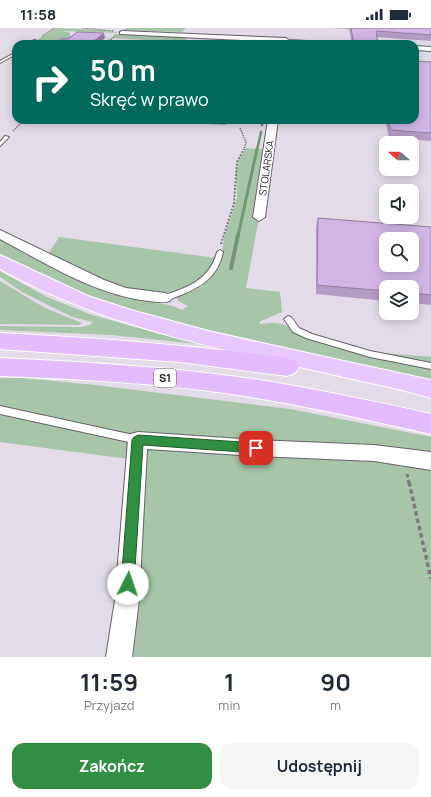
<!DOCTYPE html>
<html lang="pl">
<head>
<meta charset="utf-8">
<style>
  body { margin:0; font-family:Manrope,sans-serif; background:#f6f6f7; color:#1f2937; height:100vh; display:flex; flex-direction:column; font-size:15px; white-space:nowrap }
  * { box-sizing:border-box; margin:0 }
  p { font-size:13px; color:#747a83 }
  .icon { flex:none; width:22px; height:22px; fill:none; stroke:currentColor; stroke-width:2; stroke-linecap:round; stroke-linejoin:round }
  .map { position:relative; height:629px; overflow:hidden }
  .side { display:flex; flex-direction:column; background:#fff; flex:1 }
  .side>* { flex:none }
  .guide { position:absolute; left:12px; top:12px; width:407px; height:84px; border-radius:12px; box-shadow:0 2px 10px #0003; background:#00695c; color:#fff; overflow:hidden }
  .needle { width:26px; rotate:290deg }
  .buttons { position:absolute; left:379px; top:108px; display:grid; gap:8px }
  .buttons a { display:grid; place-items:center; width:40px; height:40px; border-radius:8px; background:#fff; box-shadow:0 2px 10px #0003; font-size:20px }
  .pin { position:absolute; display:grid; place-items:center; width:34px; height:34px; color:#fff; margin:-17px; border-radius:8px; box-shadow:0 2px 6px #0006 }
  .me { position:absolute; width:44px; margin:-22px; rotate:4deg; stroke-linejoin:round; filter:drop-shadow(0 0 3px #0008) }
  .turn { display:flex; align-items:center; gap:14px; height:84px; padding:0 12px; font-size:18px }
  .turn .icon { width:52px; height:52px; stroke-width:2.5 }
  .turn b { display:block; font-size:28px; line-height:34px }
  .eta { display:flex; justify-content:space-evenly; align-items:center; height:68px; text-align:center }
  .eta b { font-size:24px; font-weight:700; line-height:28px }
  .action { display:flex; gap:8px; margin-top:auto; padding:8px 12px }
  .action a { flex:1; height:46px; border-radius:12px; background:#318f41; color:#fff; font-size:16px; font-weight:700; line-height:46px; text-align:center }
  .action a+a { background:#f6f6f7; color:#1f2937 }
  .status { display:flex; justify-content:space-between; align-items:center; height:28px; padding:0 20px; background:#fff; direction:ltr }
  .status svg { height:11px; fill:currentColor }
  .map>svg:first-child { display:block }
  .green { fill:#a7c5a9 }
  .lines { fill:none; stroke-linecap:round; stroke-linejoin:round }
  .stream-far2 { stroke:#6e9871; stroke-width:2.5 }
  .stream-far1 { stroke:#6e9871; stroke-width:3 }
  .stream { stroke:#6e9871; stroke-width:4 }
  .service-casing { stroke:#67616b; stroke-width:2 }
  .minor-casing { stroke:#67616b; stroke-width:2 }
  .trunk-casing { stroke:#fff; stroke-width:2 }
  .motorway-casing { stroke:#fff; stroke-width:2 }
  .path-far4 { stroke:#7e7982; stroke-width:1; stroke-dasharray:1.5 1; stroke-linecap:butt }
  .path-far3 { stroke:#7e7982; stroke-width:1.5; stroke-dasharray:1.5 1; stroke-linecap:butt }
  .path-far2 { stroke:#7e7982; stroke-width:2; stroke-dasharray:2 1.5; stroke-linecap:butt }
  .path-far1 { stroke:#7e7982; stroke-width:3; stroke-dasharray:3.5 2.5; stroke-linecap:butt }
  .path { stroke:#7e7982; stroke-width:3.5; stroke-dasharray:4.5 3; stroke-linecap:butt }
  .service { fill:#fff; fill-rule:evenodd }
  .minor { fill:#fff; fill-rule:evenodd }
  .trunk { fill:#e8c8fe; fill-rule:evenodd }
  .motorway { fill:#e3bbfe; fill-rule:evenodd }
  .wall { fill:#b59cc5 }
  .shaded-wall { fill:#937fa0 }
  .building { fill:#d2b5e5; stroke:#937fa0; fill-rule:evenodd }
  .route { fill:#318f41; stroke:#205d2a }
  .labels { text-anchor:middle; stroke-width:3; stroke-linejoin:round; paint-order:stroke }
  .far-street-label { font-size:10px; fill:#232025; stroke:#fff }
  .shield { fill:#fff; stroke:#656366; stroke-width:1 }
  .shield-label { font-size:11px; font-weight:bold; fill:#232025 }
</style>
</head>
<body>
<div class="status"><b>11:58</b><svg viewBox="0 0 49 12"><path d="M0 12V9h3v3zM5 12V6h3v6zM10 12V3h3v9zM15 12V0h3v12zM26 1h20v11H26zM47 4h2v5h-2z"/></svg></div>
<div class="map">
<svg width="431" height="629" viewBox="0 0 431 629">
  <rect width="100%" height="100%" fill="#e3dce8"/>
  <!-- green -->
  <path class="green" d="M54,0L105,2L121,5L63,3L70,5V8H73L65,14L36,13Z
    M126,0H186L182,4L124,2Z
    M115,6H120L188,8L184,14L113,10L104,16Z
    M246,120L256,121L230,241H232L258,121H264L256,165L254,190H259L246,260L280,264L282,284L259,294L261,296C290,290 293,307 317,314C354,326 393,333 431,340V353L117,281L17,237L0,227V210L119,266L173,278L182,282L188,278L178,273L177,270L202,258L220,234L225,206L237,170L236,141L239,132Z
    M59,209L216,230C199,263 170,268 135,263C128,262 120,262 114,259C91,251 69,238 47,228Z
    M0,243L47,269L92,287L198,316L111,307L0,302V298L81,299L90,297L93,294L72,289L22,264L0,249Z
    M0,253L45,280L82,295L80,297L0,296Z
    M373,324L431,329V335L423,333Z
    M0,350H22L95,357L290,381L431,409V629H119L136,432L0,414Z"/>
  <g class="lines">
    <!-- stream-far2 -->
    <path class="stream-far2" d="M262,97L263,92
      M257,122L261,104"/>
    <!-- stream-far1 -->
    <path class="stream-far1" d="M238,208L257,121"/>
    <!-- stream -->
    <path class="stream" d="M231,240L238,207"/>
    <defs>
      <path id="service" d="M34,12L37,13L34,16H30Z
        M16,24V26L0,35V33Z
        M5,108L9,109L0,118V114Z
        M220,222L223,224C218,248 203,258 181,267C175,269 168,273 162,272L161,270L162,268C187,260 210,252 217,224Z
        M288,288L291,289L299,300L312,306L370,323L431,335V341L370,329L306,310L293,304L284,291Z
        M0,378L138,408L141,409L143,412L141,415L138,416L0,386Z"/>
      <path id="minor" d="M122,3L286,10L289,12L325,14L328,16H285L282,14L120,6V4Z
        M415,18L431,19V23L415,22Z
        M268,92H278L265,189L259,193L253,189Z
        M0,202L104,252L126,260L165,265L170,267L172,270L170,273C163,275 156,274 149,273C95,267 47,236 0,211Z
        M138,404L256,412L374,417L431,424V442L374,433L256,428L147,421L139,572L132,629H106L115,572L128,412L131,406Z"/>
      <path id="trunk" d="M0,227L88,268L131,282L212,304L431,352V370C398,360 364,354 331,346C216,320 105,299 0,241Z"/>
      <path id="motorway" d="M0,305C96,310 192,317 287,330L295,333L299,339L295,345L287,348L180,334L0,321Z
        M0,330C79,334 159,338 238,349C303,358 367,372 431,386V406C367,392 303,377 238,367C159,355 80,351 0,348Z"/>
    </defs>
    <!-- service casing -->
    <use href="#service" class="service-casing"/>
    <!-- minor casing -->
    <use href="#minor" class="minor-casing"/>
    <!-- trunk casing -->
    <use href="#trunk" class="trunk-casing"/>
    <!-- motorway casing -->
    <use href="#motorway" class="motorway-casing"/>
    <!-- path-far4 -->
    <path class="path-far4" d="M82,0L114,3
      M42,8L54,0
      M43,14H60
      M105,16L115,9"/>
    <!-- path-far3 -->
    <path class="path-far3" d="M240,100L246,114L244,122
      M13,103L24,92"/>
    <!-- path-far2 -->
    <path class="path-far2" d="M221,216L234,175L237,134L244,121"/>
    <!-- path-far1 -->
    <path class="path-far1" d="M407,446L409,455"/>
    <!-- path -->
    <path class="path" d="M409,454L431,551"/>
    <!-- service -->
    <use href="#service" class="service"/>
    <!-- minor -->
    <use href="#minor" class="minor"/>
    <!-- trunk -->
    <use href="#trunk" class="trunk"/>
    <!-- motorway -->
    <use href="#motorway" class="motorway"/>
  </g>
  <!-- wall -->
  <path class="wall" d="M330,0H431V13L377,9L378,16H352L349,1Z
    M431,34V113L389,110L385,92H415Z
    M152,92H227L226,97L152,93Z
    M318,190L431,199V277L412,275V259H386V273L316,266V199Z"/>
  <!-- shaded-wall -->
  <path class="shaded-wall" d="M104,5L105,10L98,16H90Z"/>
  <!-- building -->
  <path class="building" d="M351,0H431V7L376,3L378,16H354Z
    M77,4L104,5L90,16H56L61,11H68Z
    M415,33L431,34V105L391,102L388,92H415Z
    M318,190L431,199V267L412,265V259H386V263L317,257ZM386,211H412V237H386Z"/>
  <!-- route -->
  <path class="route" d="M138,407L256,415L260,417L262,420L260,423L256,425L143,417L134,556L132,561L128,563L123,561L121,556L132,412L134,409Z"/>
  <g class="labels">
    <!-- far-street labels -->
    <g class="far-street-label">
      <text transform="translate(266 140) rotate(-82)" y="4">STOLARSKA</text>
    </g>
    <!-- shield labels -->
    <rect class="shield" x="154" y="341" width="22" height="18" rx="3"/>
    <g class="shield-label">
      <text x="165" y="354">S1</text>
    </g>
  </g>
</svg>
<div class="buttons">
<a><svg class="needle" viewBox="-14 -14 28 28"><path d="M0-13l5 13h-10z" fill="#e53935"/><path d="M0 13l5-13h-10z" fill="#747a83"/></svg></a>
<a><svg class="icon" aria-label="sound" viewBox="0 0 24 24"><path d="M4 9h4l5-4v14l-5-4H4zM17 9q2 3 0 6"/></svg></a>
<a><svg class="icon" aria-label="search" viewBox="0 0 24 24"><circle cx="10" cy="10" r="6"/><path d="M15 15l6 6"/></svg></a>
<a><svg class="icon" aria-label="layers" viewBox="0 0 24 24"><path d="M12 4l9 5-9 5-9-5zM3 14l9 5 9-5"/></svg></a>
</div>
<div class="pin" style="left:256px;top:420px;background:#d93025"><svg class="icon" aria-label="arrive" viewBox="0 0 24 24"><path d="M6 21V4h12l-3 4 3 4H6"/></svg></div>
<svg class="me" style="left:128px;top:556px" viewBox="-20 -20 40 40"><circle r="19" fill="#fff"/><path d="M0-13L10 11 0 6-10 11z" fill="#318f41"/></svg>
<div class="guide">
<div class="turn"><svg class="icon" aria-label="right" viewBox="0 0 24 24"><path d="M7 20v-9h11M14 6l5 5-5 5"/></svg><div><b>50 m</b>Skręć w prawo</div></div>
</div>
</div>
<section class="side">
<div class="eta">
<div><b>11:59</b><p>Przyjazd</p></div>
<div><b>1</b><p>min</p></div>
<div><b>90</b><p>m</p></div>
</div>
<div class="action"><a>Zakończ</a><a>Udostępnij</a></div>
</section>
</body>
</html>
